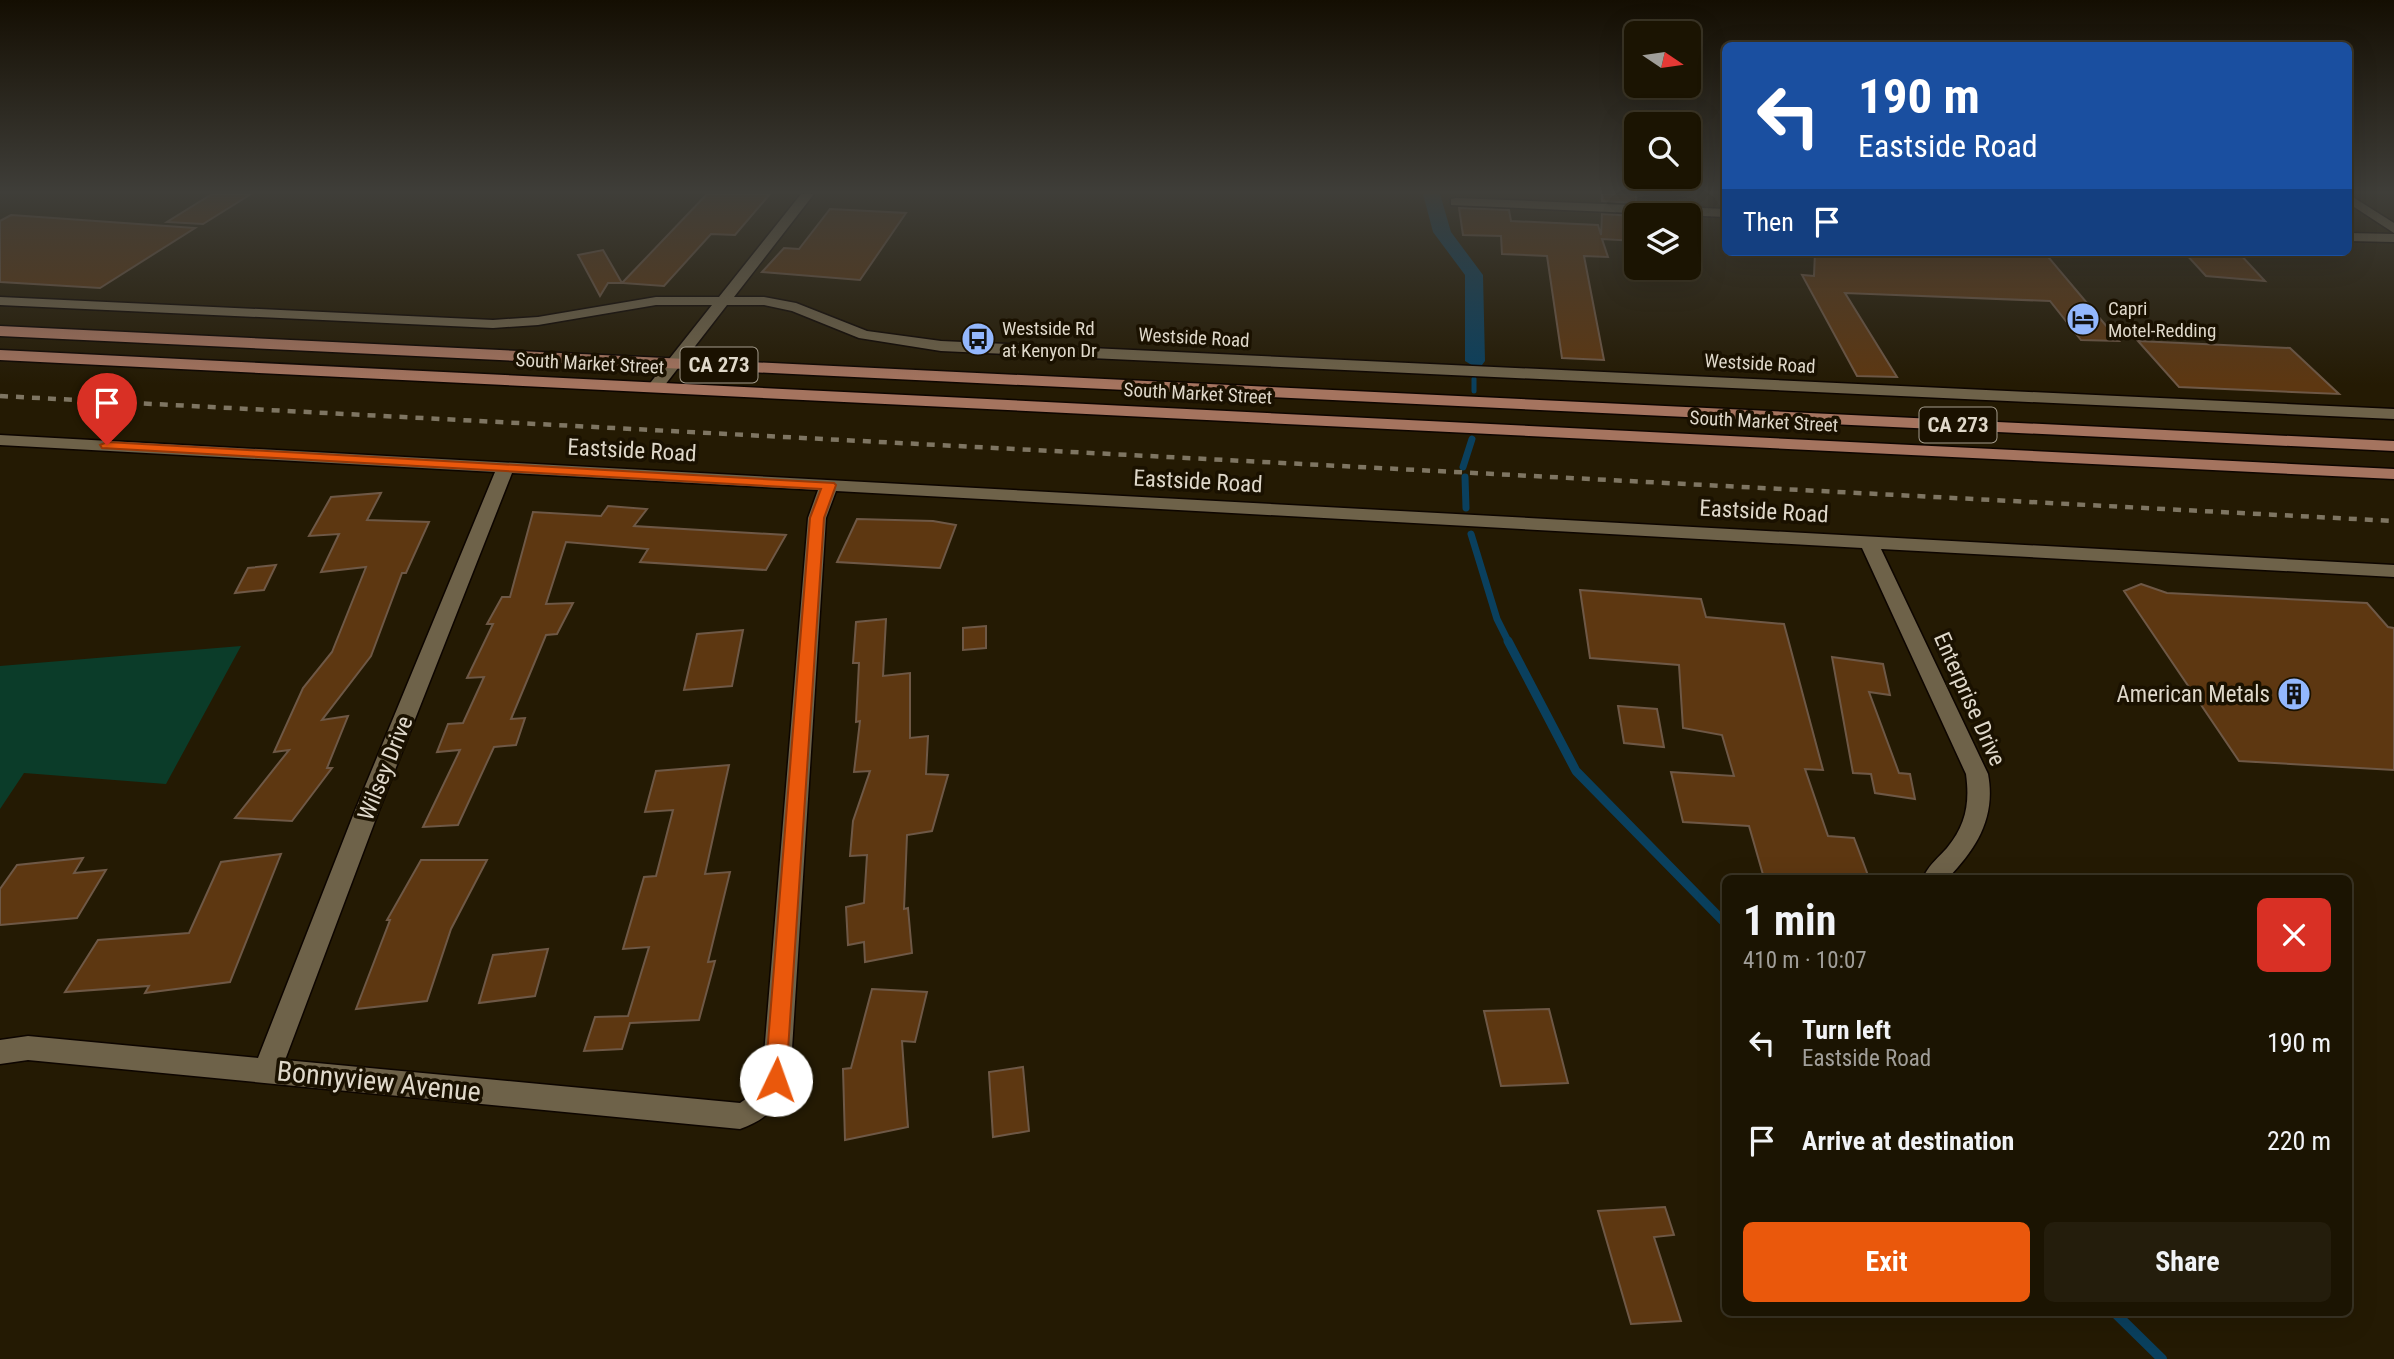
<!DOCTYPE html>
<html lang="en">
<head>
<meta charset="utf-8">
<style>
  body { margin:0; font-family:"Roboto Condensed",sans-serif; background:#241d0c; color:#f1f3f6; height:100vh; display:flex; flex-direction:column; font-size:26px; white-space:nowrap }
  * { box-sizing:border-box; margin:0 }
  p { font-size:23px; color:#a09e99 }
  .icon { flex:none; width:38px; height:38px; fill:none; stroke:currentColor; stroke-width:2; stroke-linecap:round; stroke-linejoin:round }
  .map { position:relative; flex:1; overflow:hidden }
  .drawer { position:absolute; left:1722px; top:875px; width:630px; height:441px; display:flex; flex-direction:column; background:#1b1402; border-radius:10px; box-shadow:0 7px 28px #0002,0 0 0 2px #393324 }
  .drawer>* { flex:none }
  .guide { position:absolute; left:1722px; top:42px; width:630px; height:214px; border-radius:10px; box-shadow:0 7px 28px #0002,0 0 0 2px #393324; background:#1a4fa0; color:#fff; overflow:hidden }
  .needle { width:46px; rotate:103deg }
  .controls { position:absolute; left:1624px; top:21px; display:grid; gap:14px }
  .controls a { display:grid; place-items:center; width:77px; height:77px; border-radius:10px; background:#1b1402; box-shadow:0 7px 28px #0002,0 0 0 2px #393324; font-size:35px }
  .pin { position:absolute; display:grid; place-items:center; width:60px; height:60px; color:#fff; margin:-72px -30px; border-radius:50% 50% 50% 0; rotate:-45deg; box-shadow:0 0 7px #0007 }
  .pin .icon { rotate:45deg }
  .me { position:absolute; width:77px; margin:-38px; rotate:3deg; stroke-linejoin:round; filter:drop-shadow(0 0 5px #0008) }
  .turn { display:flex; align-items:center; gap:24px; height:147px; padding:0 21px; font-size:32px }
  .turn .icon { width:91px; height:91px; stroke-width:2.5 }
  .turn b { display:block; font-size:49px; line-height:60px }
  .then { display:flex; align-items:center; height:66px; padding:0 21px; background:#0003; gap:14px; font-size:26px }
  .round { display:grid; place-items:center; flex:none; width:74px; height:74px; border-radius:10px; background:#241d0c }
  .overview { display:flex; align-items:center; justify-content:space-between; height:119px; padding:0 21px }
  h1 { font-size:42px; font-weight:700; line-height:52px }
  .cta { display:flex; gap:14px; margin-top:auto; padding:14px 21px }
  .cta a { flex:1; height:80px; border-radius:10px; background:#ea580c; color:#fff; font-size:28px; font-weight:700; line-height:80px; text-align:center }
  .cta a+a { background:#241d0c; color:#f1f3f6 }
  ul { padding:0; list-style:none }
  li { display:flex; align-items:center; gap:21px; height:98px; padding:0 21px }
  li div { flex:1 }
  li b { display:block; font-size:26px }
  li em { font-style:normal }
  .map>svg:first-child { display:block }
  .green { fill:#0b3c29 }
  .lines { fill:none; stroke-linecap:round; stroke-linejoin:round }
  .stream-far3 { stroke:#0a405e; stroke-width:5 }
  .stream-far2 { stroke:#0a405e; stroke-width:7 }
  .stream-far1 { stroke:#0a405e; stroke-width:9 }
  .stream { stroke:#0a405e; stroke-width:10 }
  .canal { fill:#0a405e; fill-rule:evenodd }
  .building { fill:#5d3711; stroke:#6e5846; stroke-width:2 }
  .minor-casing { stroke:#0d0500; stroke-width:3 }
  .major-casing { stroke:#0d0500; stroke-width:3 }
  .minor { fill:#6e6249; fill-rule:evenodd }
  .major { fill:#a5745f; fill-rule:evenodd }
  .rail { stroke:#7e7562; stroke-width:4.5; stroke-dasharray:8 8; stroke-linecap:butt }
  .route { fill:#ea580c; stroke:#983908; stroke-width:2 }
  .labels { text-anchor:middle; stroke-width:7; stroke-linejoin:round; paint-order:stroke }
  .far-poi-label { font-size:19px; fill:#dfd8ca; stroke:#1a1100; text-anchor:start }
  .far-street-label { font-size:19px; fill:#dfd8ca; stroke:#1a1100 }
  .shield { fill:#1a1100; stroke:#a49c8d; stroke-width:2 }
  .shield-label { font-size:21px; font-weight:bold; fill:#dfd8ca }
  .street-label { font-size:23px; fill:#dfd8ca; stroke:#1a1100 }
  .poi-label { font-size:23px; fill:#dfd8ca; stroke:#1a1100; text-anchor:end }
  .near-street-label { font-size:28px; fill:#dfd8ca; stroke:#1a1100 }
</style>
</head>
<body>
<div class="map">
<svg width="2394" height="1359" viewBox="0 0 2394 1359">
  <rect width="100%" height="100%" fill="#241a03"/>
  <!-- green -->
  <path class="green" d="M241,646L166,784L24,773L0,809V666Z"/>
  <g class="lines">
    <!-- stream-far3 -->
    <path class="stream-far3" d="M1474,379V391"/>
    <!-- stream-far2 -->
    <path class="stream-far2" d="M1463,467L1472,439
      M1465,477L1466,508
      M1471,534L1497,619L1509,643"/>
    <!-- stream-far1 -->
    <path class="stream-far1" d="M1508,641L1576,771L1726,924"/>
    <!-- stream -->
    <path class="stream" d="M2114,1312L2162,1359"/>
    <!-- canal -->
    <path class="canal" d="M1423,194H1440L1451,232L1483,275L1485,361L1482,365L1475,367L1465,361V275L1433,232Z"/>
  </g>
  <!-- building -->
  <path class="building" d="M212,194H251L203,224L167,222Z
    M707,194H770L735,235L711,234L664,286L622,283Z
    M1602,194H1636V203L1602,201Z
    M1459,208L1509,210L1511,221L1598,225L1601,235L1602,214L1636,216V241L1602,239L1608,257L1584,256L1604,360L1562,358L1547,256L1502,254L1501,236L1463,235Z
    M830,209L906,213L860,280L762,272L784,248L799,249Z
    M11,215L195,228L100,288L0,282V221Z
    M603,250L622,283H608L600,296L578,255Z
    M1815,252H2044L2119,341L2081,340L2050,301L1845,293L1897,377L1857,376L1802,275L1814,276Z
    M2184,252H2238L2265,281L2206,276Z
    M2138,341L2290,348L2339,394L2179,387Z
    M381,493L367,520L429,522L406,573H402L371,656L322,720L348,716L327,768H332L292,821L235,818L289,750L274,752L303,688L332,652L366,567L321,572L339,534L309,536L331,497Z
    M608,506L647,509L634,526L786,535L766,570L640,562L648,549L566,542L546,604L573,603L557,634L546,635L511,719L525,718L516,745L494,747L458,825L423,827L460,750L437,752L448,724L463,723L484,677L467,678L493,624H487L502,597H510L533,512L601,516Z
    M857,519L933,521L956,525L940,568L837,562Z
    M276,565L264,590L235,593L248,568Z
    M2141,584L2167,593L2367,603L2388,627L2394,628V770L2239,761L2124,591Z
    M1580,590L1701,599L1706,617L1784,624L1823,770L1805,769L1828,836L1854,838L1869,878H1764L1749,826L1683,822L1671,772L1734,776L1722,735L1683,728L1679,665L1590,658Z
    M886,619L883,676L910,673V738L928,736L926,774L948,775L932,831L907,835L904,909L908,908L912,953L865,962L864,942L848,945L846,907L864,903L867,855L850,856L853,821L870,771L854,772L860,721L856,722L859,663H853L856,622Z
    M986,626V648L963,650V628Z
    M743,630L732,686L684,690L697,634Z
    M1832,657L1883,664L1890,695L1869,692L1899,773L1910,774L1915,799L1875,793L1871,774L1853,773Z
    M1618,706L1657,709L1664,747L1624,743Z
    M729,765L705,874L730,872L708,962L715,961L699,1020L630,1023L622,1049L584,1051L595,1017L628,1016L649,947L623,949L644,877L656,876L673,810L645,812L656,771Z
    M281,854L230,982L145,993L149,986L65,992L98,940L189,933L221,862Z
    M83,858L74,873L106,870L77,918L0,925V889L17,865Z
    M421,860H487L451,929L427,1001L356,1009L390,920H387Z
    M548,949L535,996L479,1003L493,955Z
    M872,989L927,992L915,1042L902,1041L908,1127L845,1140L843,1069L851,1068Z
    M1549,1009L1568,1083L1501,1086L1484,1011Z
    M1023,1067L1029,1131L993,1137L989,1072Z
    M1665,1207L1674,1235L1654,1237L1681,1321L1631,1324L1598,1211Z"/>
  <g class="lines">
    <defs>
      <path id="minor" d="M801,194H814L734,297H764L796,303L867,331L941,341L2394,409V419L941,351L859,338L792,311L764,305H727L661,390L655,392L647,387L712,305H656L538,325L493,328L0,305V297L493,320L538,317L656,297H719Z
        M2348,194L2394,223V233L2348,203Z
        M1456,198L1726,209V217L1451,205V199Z
        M2348,233L2394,234V242L2348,241Z
        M0,435L2394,565V577L1881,549L1988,774C1996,817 1977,848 1948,878H1927L1925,874C1930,864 1939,857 1947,848C1966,825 1970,803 1966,774L1862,548L836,491L826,518L790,1080C778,1106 768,1119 740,1129L28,1060L0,1064V1040L28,1036L258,1058L354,813L495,472L0,445ZM512,473L818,490L808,518L762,1079L753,1094L740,1103L285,1060L378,813Z"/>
      <path id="major" d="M0,326L2394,441V451L0,336Z
        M0,350L2394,469V479L0,360Z"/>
    </defs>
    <!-- minor casing -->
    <use href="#minor" class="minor-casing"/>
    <!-- major casing -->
    <use href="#major" class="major-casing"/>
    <!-- minor -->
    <use href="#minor" class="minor"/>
    <!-- major -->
    <use href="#major" class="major"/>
    <!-- rail -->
    <path class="rail" d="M0,396L2394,521"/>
  </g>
  <!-- sky -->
  <linearGradient id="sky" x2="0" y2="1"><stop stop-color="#140e02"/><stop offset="0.5" stop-color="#3f3e39"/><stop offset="1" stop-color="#3f3e39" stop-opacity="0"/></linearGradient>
  <rect width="2394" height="385" fill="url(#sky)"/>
  <!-- route -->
  <path class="route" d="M107,442L834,483L836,485L824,518L786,1080L783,1086L776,1089L768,1086L765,1080L810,518L821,489L102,448L100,445Z"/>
  <!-- icons -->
  <defs>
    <symbol id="hotel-disc" viewBox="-11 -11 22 22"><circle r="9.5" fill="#93b7fd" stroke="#1a1100"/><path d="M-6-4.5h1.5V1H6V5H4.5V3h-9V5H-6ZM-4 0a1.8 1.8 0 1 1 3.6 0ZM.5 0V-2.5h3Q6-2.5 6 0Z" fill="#111"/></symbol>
    <symbol id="bus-disc" viewBox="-11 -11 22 22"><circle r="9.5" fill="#93b7fd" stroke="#1a1100"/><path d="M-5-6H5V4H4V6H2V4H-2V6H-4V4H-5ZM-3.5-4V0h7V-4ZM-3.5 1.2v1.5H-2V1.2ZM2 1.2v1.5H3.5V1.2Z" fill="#111"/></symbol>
    <symbol id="building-disc" viewBox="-11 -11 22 22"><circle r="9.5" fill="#93b7fd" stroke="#1a1100"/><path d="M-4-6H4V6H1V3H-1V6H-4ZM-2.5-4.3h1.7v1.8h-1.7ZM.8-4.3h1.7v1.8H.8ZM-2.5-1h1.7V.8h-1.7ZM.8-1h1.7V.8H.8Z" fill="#111"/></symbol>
  </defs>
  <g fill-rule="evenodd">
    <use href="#hotel-disc" x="2064" y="300" width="38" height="38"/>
    <use href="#bus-disc" x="959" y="320" width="38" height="38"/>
    <use href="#building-disc" x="2275" y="675" width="38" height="38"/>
  </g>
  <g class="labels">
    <!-- far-poi labels -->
    <g class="far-poi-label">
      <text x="2108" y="315">Capri<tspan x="2108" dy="22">Motel-Redding</tspan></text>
      <text x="1002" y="335">Westside Rd<tspan x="1002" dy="22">at Kenyon Dr</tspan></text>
    </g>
    <!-- far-street labels -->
    <g class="far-street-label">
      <text transform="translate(1194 337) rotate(3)" y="7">Westside Road</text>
      <text transform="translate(590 363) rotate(3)" y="7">South Market Street</text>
      <text transform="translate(1760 363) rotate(3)" y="7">Westside Road</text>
      <text transform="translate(1198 393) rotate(3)" y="7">South Market Street</text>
      <text transform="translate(1764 421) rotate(3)" y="7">South Market Street</text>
    </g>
    <!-- shield labels -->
    <g class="shield">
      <rect x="680.5" y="347.5" width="77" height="35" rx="5"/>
      <rect x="1919.5" y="407.5" width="77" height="35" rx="5"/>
    </g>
    <g class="shield-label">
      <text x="719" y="372">CA 273</text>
      <text x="1958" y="432">CA 273</text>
    </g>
    <!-- street labels -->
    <g class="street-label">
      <text transform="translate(632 450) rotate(3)" y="8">Eastside Road</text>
      <text transform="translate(1198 481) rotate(3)" y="8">Eastside Road</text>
      <text transform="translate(1764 511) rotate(3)" y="8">Eastside Road</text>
      <text transform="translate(1970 699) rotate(66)" y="8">Enterprise Drive</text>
      <text transform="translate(385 768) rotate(-68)" y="8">Wilsey Drive</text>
    </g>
    <!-- poi labels -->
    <g class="poi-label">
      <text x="2270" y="702">American Metals</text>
    </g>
    <!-- near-street labels -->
    <g class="near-street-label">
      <text transform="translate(379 1081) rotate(6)" y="10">Bonnyview Avenue</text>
    </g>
  </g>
</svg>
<div class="controls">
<a><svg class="needle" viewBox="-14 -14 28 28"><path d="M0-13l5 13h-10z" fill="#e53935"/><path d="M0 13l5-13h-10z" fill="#a09e99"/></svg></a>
<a><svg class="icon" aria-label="search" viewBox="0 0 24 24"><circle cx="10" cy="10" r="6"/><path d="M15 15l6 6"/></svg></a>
<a><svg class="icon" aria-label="layers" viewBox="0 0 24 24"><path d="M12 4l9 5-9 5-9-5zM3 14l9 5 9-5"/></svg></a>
</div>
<div class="pin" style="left:107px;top:445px;background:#d93025"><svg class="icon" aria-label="arrive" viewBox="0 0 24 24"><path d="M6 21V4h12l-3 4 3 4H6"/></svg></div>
<svg class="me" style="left:776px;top:1080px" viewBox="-20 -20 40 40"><circle r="19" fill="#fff"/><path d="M0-13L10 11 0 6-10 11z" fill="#ea580c"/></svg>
<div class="guide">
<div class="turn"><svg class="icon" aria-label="left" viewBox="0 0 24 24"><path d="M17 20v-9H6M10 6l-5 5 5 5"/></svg><div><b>190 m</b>Eastside Road</div></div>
<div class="then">Then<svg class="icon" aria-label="arrive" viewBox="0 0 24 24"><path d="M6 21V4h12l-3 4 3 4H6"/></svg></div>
</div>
<section class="drawer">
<div class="overview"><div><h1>1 min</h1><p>410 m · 10:07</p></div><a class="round" style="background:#d93025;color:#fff"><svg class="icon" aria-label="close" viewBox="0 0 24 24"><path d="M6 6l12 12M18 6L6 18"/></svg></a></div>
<ul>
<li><svg class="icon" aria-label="left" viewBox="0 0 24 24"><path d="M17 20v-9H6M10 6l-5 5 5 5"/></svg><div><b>Turn left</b><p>Eastside Road</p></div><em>190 m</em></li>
<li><svg class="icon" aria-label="arrive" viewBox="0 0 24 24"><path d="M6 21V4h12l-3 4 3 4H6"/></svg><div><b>Arrive at destination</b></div><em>220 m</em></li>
</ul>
<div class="cta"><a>Exit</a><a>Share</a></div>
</section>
</div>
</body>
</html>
